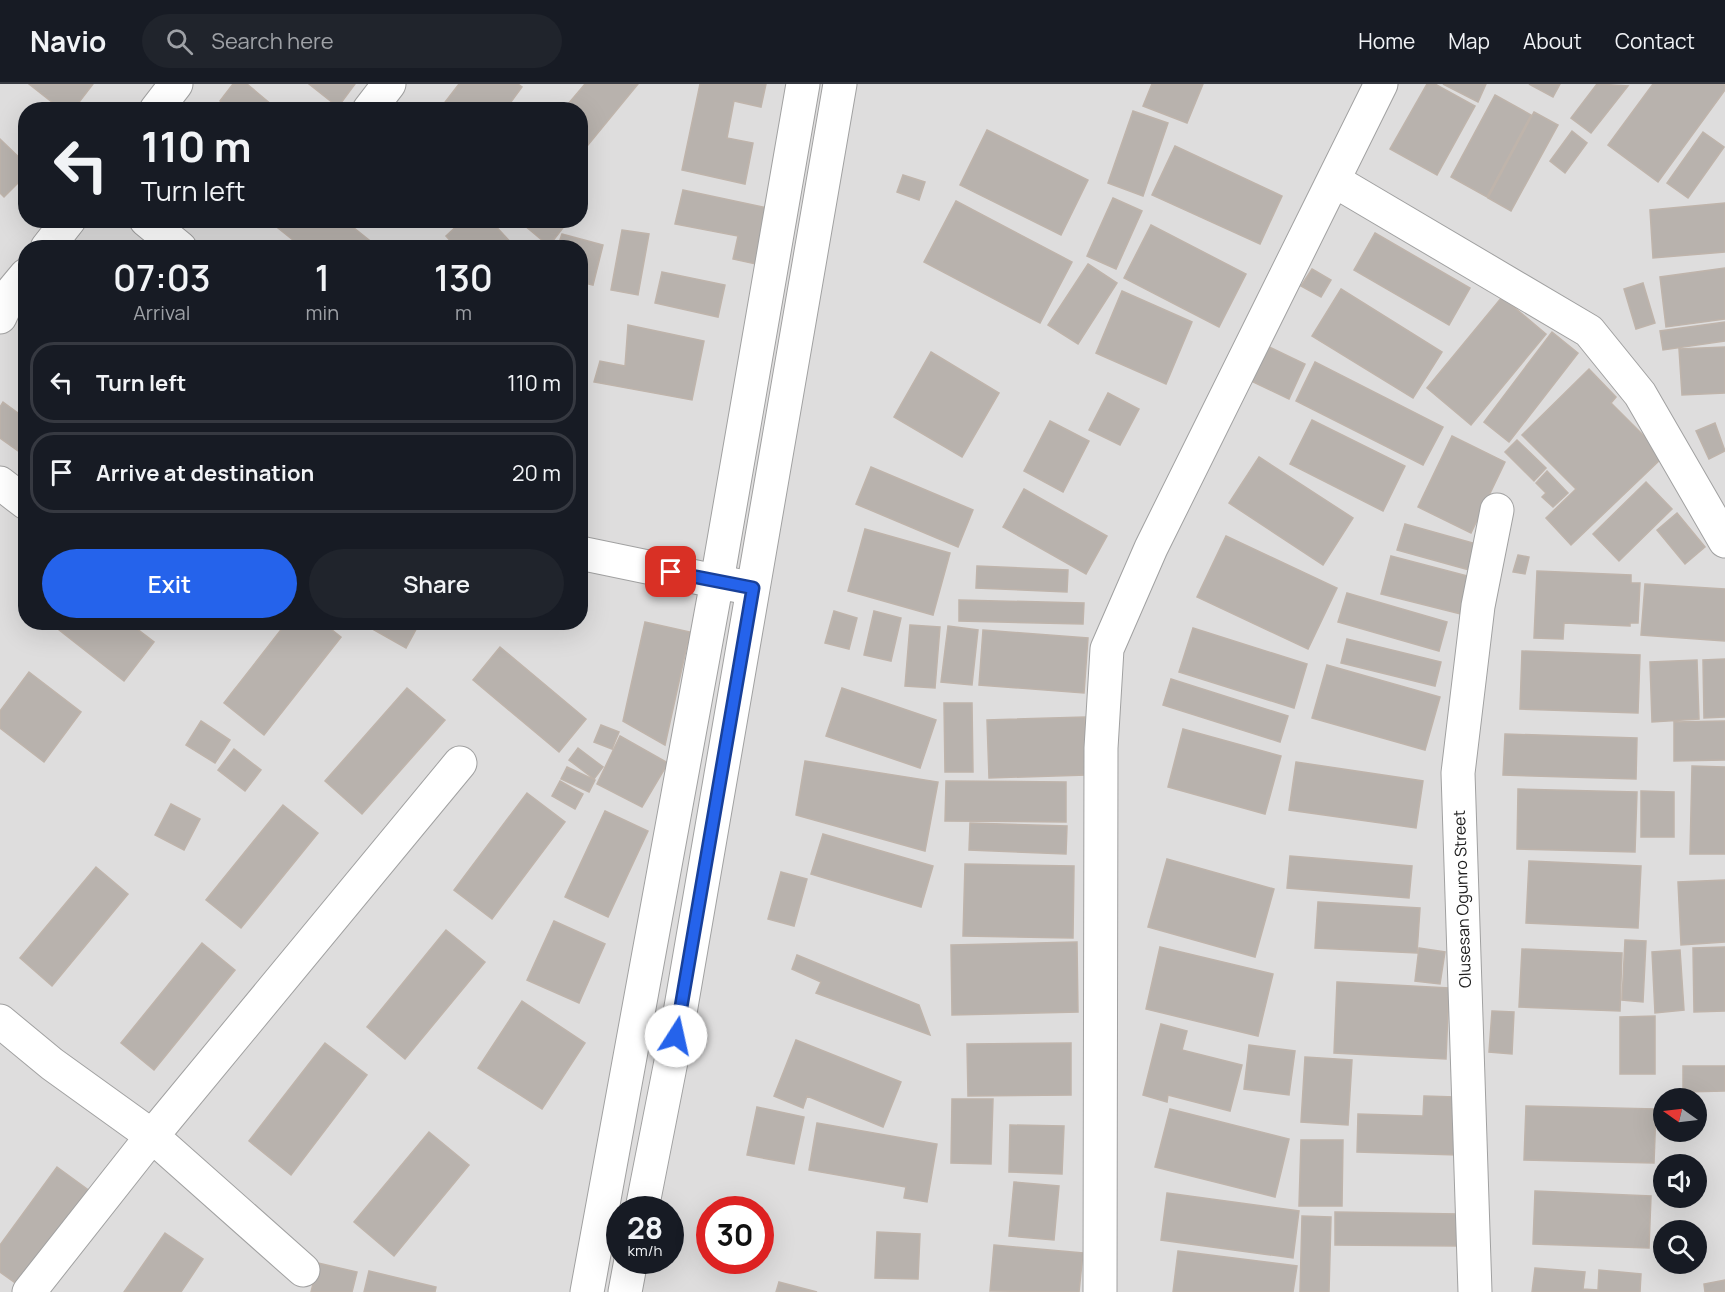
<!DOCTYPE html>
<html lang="en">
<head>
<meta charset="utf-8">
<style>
  body { margin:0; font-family:Manrope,sans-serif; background:#20242c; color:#f1f3f6; height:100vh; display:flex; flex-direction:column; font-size:22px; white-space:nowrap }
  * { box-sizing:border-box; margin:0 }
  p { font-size:20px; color:#9ea1a6 }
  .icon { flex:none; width:33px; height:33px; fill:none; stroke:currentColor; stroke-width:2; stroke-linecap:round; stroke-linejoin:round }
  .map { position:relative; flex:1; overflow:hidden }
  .details { position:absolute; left:18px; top:156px; width:570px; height:390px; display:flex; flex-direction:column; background:#171b24; border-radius:24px; box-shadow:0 6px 24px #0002 }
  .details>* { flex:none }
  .guide { position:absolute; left:18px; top:18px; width:570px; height:126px; border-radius:24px; box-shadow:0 6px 24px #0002; background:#171b24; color:#f1f3f6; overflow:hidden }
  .needle { width:39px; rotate:284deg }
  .buttons { position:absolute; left:1653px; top:1004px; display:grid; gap:12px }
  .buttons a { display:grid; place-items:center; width:54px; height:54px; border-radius:50%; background:#171b24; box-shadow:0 6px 24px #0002; font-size:30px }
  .speed { position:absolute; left:606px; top:1112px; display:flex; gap:12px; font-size:30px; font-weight:700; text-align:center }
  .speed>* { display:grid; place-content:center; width:78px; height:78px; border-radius:50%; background:#171b24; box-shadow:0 6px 24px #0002; line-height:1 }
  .speed small { font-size:15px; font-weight:400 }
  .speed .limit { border:9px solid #d22; background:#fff; color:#111 }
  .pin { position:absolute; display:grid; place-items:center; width:51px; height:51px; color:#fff; margin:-26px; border-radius:12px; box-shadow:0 3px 9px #0006 }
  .me { position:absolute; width:66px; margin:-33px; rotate:10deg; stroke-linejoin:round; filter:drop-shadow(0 0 4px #0008) }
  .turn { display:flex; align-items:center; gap:21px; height:126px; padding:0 24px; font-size:27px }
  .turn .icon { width:78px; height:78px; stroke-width:2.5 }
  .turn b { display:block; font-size:42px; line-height:51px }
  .eta { display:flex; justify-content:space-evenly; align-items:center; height:102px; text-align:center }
  .eta b { font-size:36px; font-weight:600; line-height:42px }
  .action { display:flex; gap:12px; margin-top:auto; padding:12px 24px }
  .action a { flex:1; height:69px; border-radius:36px; background:#2563eb; color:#fff; font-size:24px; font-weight:600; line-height:69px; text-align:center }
  .action a+a { background:#20242c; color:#f1f3f6 }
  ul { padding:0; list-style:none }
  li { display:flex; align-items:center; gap:18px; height:81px; margin:0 12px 9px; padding:0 12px; border:3px solid #363941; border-radius:24px }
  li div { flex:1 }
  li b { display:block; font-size:22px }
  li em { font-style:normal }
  header { display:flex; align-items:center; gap:36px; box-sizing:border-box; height:84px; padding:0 30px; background:#171b24; border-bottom:2px solid #363941 }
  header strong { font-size:28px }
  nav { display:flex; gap:33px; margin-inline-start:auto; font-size:21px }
  .search { width:420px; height:54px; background:#20242c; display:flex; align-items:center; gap:15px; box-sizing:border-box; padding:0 21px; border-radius:33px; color:#9ea1a6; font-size:22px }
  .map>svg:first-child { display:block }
  .residential { fill:#dedddd; fill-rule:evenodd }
  .building { fill:#b8b2ad; stroke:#bfb4ab; stroke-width:1.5 }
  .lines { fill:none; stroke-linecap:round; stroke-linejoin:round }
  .minor-casing { stroke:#a1a1a1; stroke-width:35 }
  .minor { stroke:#fff; stroke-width:33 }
  .route-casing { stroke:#184099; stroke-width:15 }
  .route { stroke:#2563eb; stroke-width:10 }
  .labels { text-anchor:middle; stroke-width:4.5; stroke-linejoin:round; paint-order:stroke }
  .street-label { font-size:16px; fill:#202020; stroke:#fff }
</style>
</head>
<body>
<header>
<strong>Navio</strong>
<div class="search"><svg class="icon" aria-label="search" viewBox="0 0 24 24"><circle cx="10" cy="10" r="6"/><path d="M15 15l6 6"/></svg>Search here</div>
<nav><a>Home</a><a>Map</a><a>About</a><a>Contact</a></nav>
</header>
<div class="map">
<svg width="1725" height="1208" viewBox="0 0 1725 1208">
  <rect width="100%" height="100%" fill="#efece7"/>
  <!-- residential -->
  <path class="residential" d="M0,0H1725V1208H0ZM26,26H580V136H26ZM26,164H580V538H26ZM1664,1014H1696V1047H1664ZM1664,1080H1696V1113H1664ZM620,1125H670V1176H620ZM710,1125H760V1176H710ZM1664,1146H1696V1179H1664Z"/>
  <!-- building -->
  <path class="building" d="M29,0H93L73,26H62Z
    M233,0H247L278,26H230L220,17Z
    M309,0H355L338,23Z
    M459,0H518L522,3L505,26H439Z
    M585,0H638L588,61L580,55V26H563Z
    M700,0H766L761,23L734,17L727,54L753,59L745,100L682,86Z
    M1152,0H1203L1187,39L1143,22Z
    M1427,0H1435L1475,22L1437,91L1390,65Z
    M1443,0H1486L1478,18Z
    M1529,0H1560L1553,13Z
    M1597,0L1628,2L1591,49L1571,34Z
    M1653,0H1725V6L1658,98L1608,61Z
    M1495,11L1531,31L1487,113L1451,93Z
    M1133,27L1168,39L1143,112L1108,99Z
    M1534,28L1558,41L1511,127L1488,114Z
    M987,46L1088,96L1061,151L960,101Z
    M1572,47L1587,59L1565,89L1550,77Z
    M1703,48L1724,63L1688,114L1667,99Z
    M0,55L26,80V91L4,113L0,109Z
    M1175,62L1282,112L1260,160L1152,111Z
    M903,91L925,98L919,116L897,108Z
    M683,106L777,126L765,182L733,175L738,152L675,140Z
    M1113,114L1142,127L1116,185L1087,172Z
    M956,117L1072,178L1040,239L924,178Z
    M1725,119V168L1653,174L1650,126Z
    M268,136H344L379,164H303Z
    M463,136H490L516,164H457L446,152Z
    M518,136H569L549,162Z
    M1151,141L1246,190L1219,243L1124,194Z
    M622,146L649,150L638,211L611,206Z
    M1375,149L1470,204L1449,241L1354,186Z
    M562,150L603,161L593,201L580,198V164H557Z
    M1088,180L1117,199L1078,260L1048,241Z
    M1725,184V235L1666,243L1660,193Z
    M1312,185L1331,196L1321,213L1301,202Z
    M662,188L725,201L718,233L655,219Z
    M1643,199L1655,239L1636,245L1624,205Z
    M1341,205L1442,268L1413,314L1312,252Z
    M1122,207L1192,238L1166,300L1096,269Z
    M1502,213L1546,250L1471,341L1427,304Z
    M1725,238V257L1663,266L1660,247Z
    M628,241L704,257L692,316L594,298L600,277L625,282Z
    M1552,248L1578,269L1509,358L1484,338Z
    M1267,262L1305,280L1289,315L1251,297Z
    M1725,263V309L1682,311L1679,265Z
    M931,268L999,309L962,373L894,333Z
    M1315,278L1443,343L1423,381L1296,317Z
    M1589,285L1616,313L1611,319L1664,372L1571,461L1546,434L1576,405L1522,351Z
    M1108,309L1139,325L1120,361L1089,346Z
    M3,318L26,335V363L21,369L0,354V323Z
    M1312,336L1405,382L1383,427L1290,380Z
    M1050,337L1089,357L1063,408L1024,387Z
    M1715,339L1725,367L1709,375L1696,347Z
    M1452,352L1505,378L1471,449L1418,423Z
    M1517,356L1546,384L1534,397L1505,368Z
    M1259,373L1353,434L1323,481L1229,419Z
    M871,383L973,426L958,463L856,420Z
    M1547,387L1568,409L1553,423L1542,413L1546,409L1536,399Z
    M1646,398L1672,425L1619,477L1593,450Z
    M1024,405L1107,452L1086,490L1003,443Z
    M1677,429L1705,463L1685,480L1657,446Z
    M1405,440L1480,461L1473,487L1397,466Z
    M865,445L950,469L933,531L848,507Z
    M1226,452L1337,504L1308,565L1197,513Z
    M1518,471L1529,473L1525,490L1513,488Z
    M1391,472L1479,495L1469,532L1381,510Z
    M977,482L1068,486L1067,508L976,504Z
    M1537,487L1631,491V499H1640L1638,539H1630V542L1564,539L1563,555L1534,554Z
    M1645,500L1725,505V557L1641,551Z
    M1347,509L1447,538L1439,567L1338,538Z
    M959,516L1084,519L1083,540L959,537Z
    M834,527L857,534L849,565L825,559Z
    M874,527L901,534L891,577L864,571Z
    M49,538H128L154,558L124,597Z
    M287,538H322L341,553L264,651L224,619Z
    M360,538H420L406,564Z
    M645,538L690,548L665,661L623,637Z
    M910,541L940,543L935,604L905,602Z
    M948,542L978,546L972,601L941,598Z
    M1193,544L1307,580L1294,624L1179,588Z
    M983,546L1088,554L1084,609L979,601Z
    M1347,555L1441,578L1435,602L1341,579Z
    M500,563L586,635L559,668L473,596Z
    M1522,567L1640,571L1638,629L1520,625Z
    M1725,575V633L1704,634L1703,576Z
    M1697,576L1699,635L1652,638L1650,578Z
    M1327,581L1440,613L1425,666L1312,634Z
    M29,588L81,628L44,678L0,644V627Z
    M1171,595L1288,632L1280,658L1163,621Z
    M407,604L445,636L362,730L325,697Z
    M842,604L936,636L920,684L826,652Z
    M944,619H972L973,688H945Z
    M1085,633L1086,691L989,694L987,636Z
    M201,637L230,656L215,679L186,661Z
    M1725,637V676L1674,677V638Z
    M601,641L619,648L612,665L594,658Z
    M1183,645L1281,672L1265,730L1168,703Z
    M1505,650L1637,654L1636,695L1503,691Z
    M620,652L668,679L642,723L597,700Z
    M578,664L603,683L594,695L569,676Z
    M234,665L261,686L245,707L218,686Z
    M805,677L938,698L925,767L796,731Z
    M1296,678L1423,697L1416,744L1289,726Z
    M1692,682L1725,683V770H1690Z
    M567,683L595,696L589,708L561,695Z
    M560,697L583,710L575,725L552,712Z
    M946,697L1066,698V738L945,737Z
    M1518,705L1637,708L1635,768L1517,765Z
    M1641,707L1674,708V753H1641Z
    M527,709L565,738L492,835L454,806Z
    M171,720L200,735L184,766L155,751Z
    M283,721L318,749L241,844L206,816Z
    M605,727L648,747L608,833L565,813Z
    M970,739L1067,742L1066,770L969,766Z
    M823,750L933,782L921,823L811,790Z
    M1290,772L1412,782L1409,814L1287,804Z
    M1167,775L1274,805L1255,873L1148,843Z
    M1529,777L1641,782L1638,844L1526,839Z
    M965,780L1074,782L1073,854L963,852Z
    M96,783L128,810L52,902L20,874Z
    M781,788L807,795L794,842L768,835Z
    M1725,796V858L1681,861L1678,798Z
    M1318,818L1420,824L1417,869L1315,864Z
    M554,837L605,860L579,919L527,896Z
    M446,846L485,878L405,975L367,943Z
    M1625,856L1646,857L1643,918L1622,916Z
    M1077,858L1078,928L952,931L951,861Z
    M202,859L235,886L154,986L121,959Z
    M1160,863L1273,890L1258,952L1146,925Z
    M1725,863V927L1694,928L1693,864Z
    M1419,864L1445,868L1440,900L1415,897Z
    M1522,865L1622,869L1620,927L1519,923Z
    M1680,866L1684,926L1655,929L1652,868Z
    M797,871L919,921L930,951L816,909L821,898L792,885Z
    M1337,898L1449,904L1446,975L1334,969Z
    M522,917L585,959L542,1025L478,984Z
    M1492,927L1514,928L1512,970L1489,968Z
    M1655,932V990H1620V933Z
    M1161,940L1187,947L1182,966L1242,981L1230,1027L1168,1011L1167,1018L1143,1011Z
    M796,956L901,998L883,1043L807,1012L803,1024L774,1012Z
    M325,959L367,991L291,1091L249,1057Z
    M1071,959V1011L968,1012L967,960Z
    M1249,961L1295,967L1289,1011L1244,1005Z
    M1305,973L1352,976L1348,1041L1301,1038Z
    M1683,982H1725V1007L1683,1008Z
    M1424,1012L1455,1013L1458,1071L1357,1068L1358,1030L1423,1032Z
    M952,1015H993L991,1080L951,1079Z
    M1526,1022L1656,1025L1654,1079L1524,1076Z
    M757,1023L804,1033L794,1080L747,1071Z
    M1170,1025L1289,1055L1275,1113L1155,1083Z
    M817,1039L937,1060L927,1118L904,1114L906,1103L809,1086Z
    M1010,1041L1064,1042L1062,1090L1009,1088Z
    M429,1048L469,1081L394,1172L354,1138Z
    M1301,1056H1343L1342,1122H1299Z
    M57,1083L91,1108L21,1203L0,1188V1161Z
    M1014,1098L1059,1102L1054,1156L1009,1152Z
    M1535,1107L1651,1112L1649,1164L1533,1160Z
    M1167,1109L1299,1127L1293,1174L1161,1156Z
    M1335,1128L1459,1130L1458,1162L1335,1161Z
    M1302,1132L1331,1133L1329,1208H1300Z
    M877,1148L920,1150L918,1195L875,1194Z
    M165,1149L203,1175L181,1208H124Z
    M994,1161L1083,1169L1079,1208L990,1207Z
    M1178,1167L1297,1182L1293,1208H1173Z
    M318,1179L357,1188L352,1208H311Z
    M1535,1184L1585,1188L1583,1205L1598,1206L1599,1186L1641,1190L1640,1208H1532Z
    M369,1187L436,1203L435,1208H364Z
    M1725,1196V1208H1705L1704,1200Z
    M779,1198L817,1208H776Z"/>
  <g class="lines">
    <defs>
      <path id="minor" d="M156,26L176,0
        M369,26L389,0
        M1335,97L1589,247L1640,310L1725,457
        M146,136L180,164
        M47,164L69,136
        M0,233L11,209L26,191
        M0,399L26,419
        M580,469L739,502
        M0,937L52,980L152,1052L303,1186
        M642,1125L676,952L840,0
        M29,1208L152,1052L460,679
        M587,1208L717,497L803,0
        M625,1208L631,1176
        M1100,1208L1101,664L1107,565L1151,464L1381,0
        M1475,1208L1458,689L1478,522L1497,426"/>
    </defs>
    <!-- minor casing -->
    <use href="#minor" class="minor-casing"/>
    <!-- minor -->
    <use href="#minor" class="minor"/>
  </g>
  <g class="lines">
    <defs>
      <path id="route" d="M671,488L753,504L676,952"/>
    </defs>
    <!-- route casing -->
    <use href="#route" class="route-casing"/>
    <!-- route -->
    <use href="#route" class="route"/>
  </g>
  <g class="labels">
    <!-- street labels -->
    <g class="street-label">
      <text transform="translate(1462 815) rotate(-92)" y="6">Olusesan Ogunro Street</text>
    </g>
  </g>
</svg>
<div class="buttons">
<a><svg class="needle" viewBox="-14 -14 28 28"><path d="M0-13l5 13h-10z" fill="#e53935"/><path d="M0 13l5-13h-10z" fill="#9ea1a6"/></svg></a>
<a><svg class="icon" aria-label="sound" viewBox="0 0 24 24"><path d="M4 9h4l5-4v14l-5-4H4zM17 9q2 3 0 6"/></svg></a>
<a><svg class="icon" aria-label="search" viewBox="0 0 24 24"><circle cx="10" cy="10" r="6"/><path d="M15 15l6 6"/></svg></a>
</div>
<div class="speed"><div>28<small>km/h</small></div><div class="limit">30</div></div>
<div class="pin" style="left:671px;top:488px;background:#d93025"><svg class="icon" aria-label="arrive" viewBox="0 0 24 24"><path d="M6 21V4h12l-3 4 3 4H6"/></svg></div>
<svg class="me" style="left:676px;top:952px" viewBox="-20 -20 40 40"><circle r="19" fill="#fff"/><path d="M0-13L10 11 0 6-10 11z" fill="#2563eb"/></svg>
<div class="guide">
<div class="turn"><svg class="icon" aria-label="left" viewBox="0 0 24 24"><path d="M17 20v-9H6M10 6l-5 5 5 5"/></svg><div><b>110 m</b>Turn left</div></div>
</div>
<section class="details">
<div class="eta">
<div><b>07:03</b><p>Arrival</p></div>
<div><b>1</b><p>min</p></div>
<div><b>130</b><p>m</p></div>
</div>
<ul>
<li><svg class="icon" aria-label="left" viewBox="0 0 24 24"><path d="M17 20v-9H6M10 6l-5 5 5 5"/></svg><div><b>Turn left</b></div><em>110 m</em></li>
<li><svg class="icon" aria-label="arrive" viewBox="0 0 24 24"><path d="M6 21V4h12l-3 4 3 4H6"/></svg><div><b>Arrive at destination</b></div><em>20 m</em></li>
</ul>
<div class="action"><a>Exit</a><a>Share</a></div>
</section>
</div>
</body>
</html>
